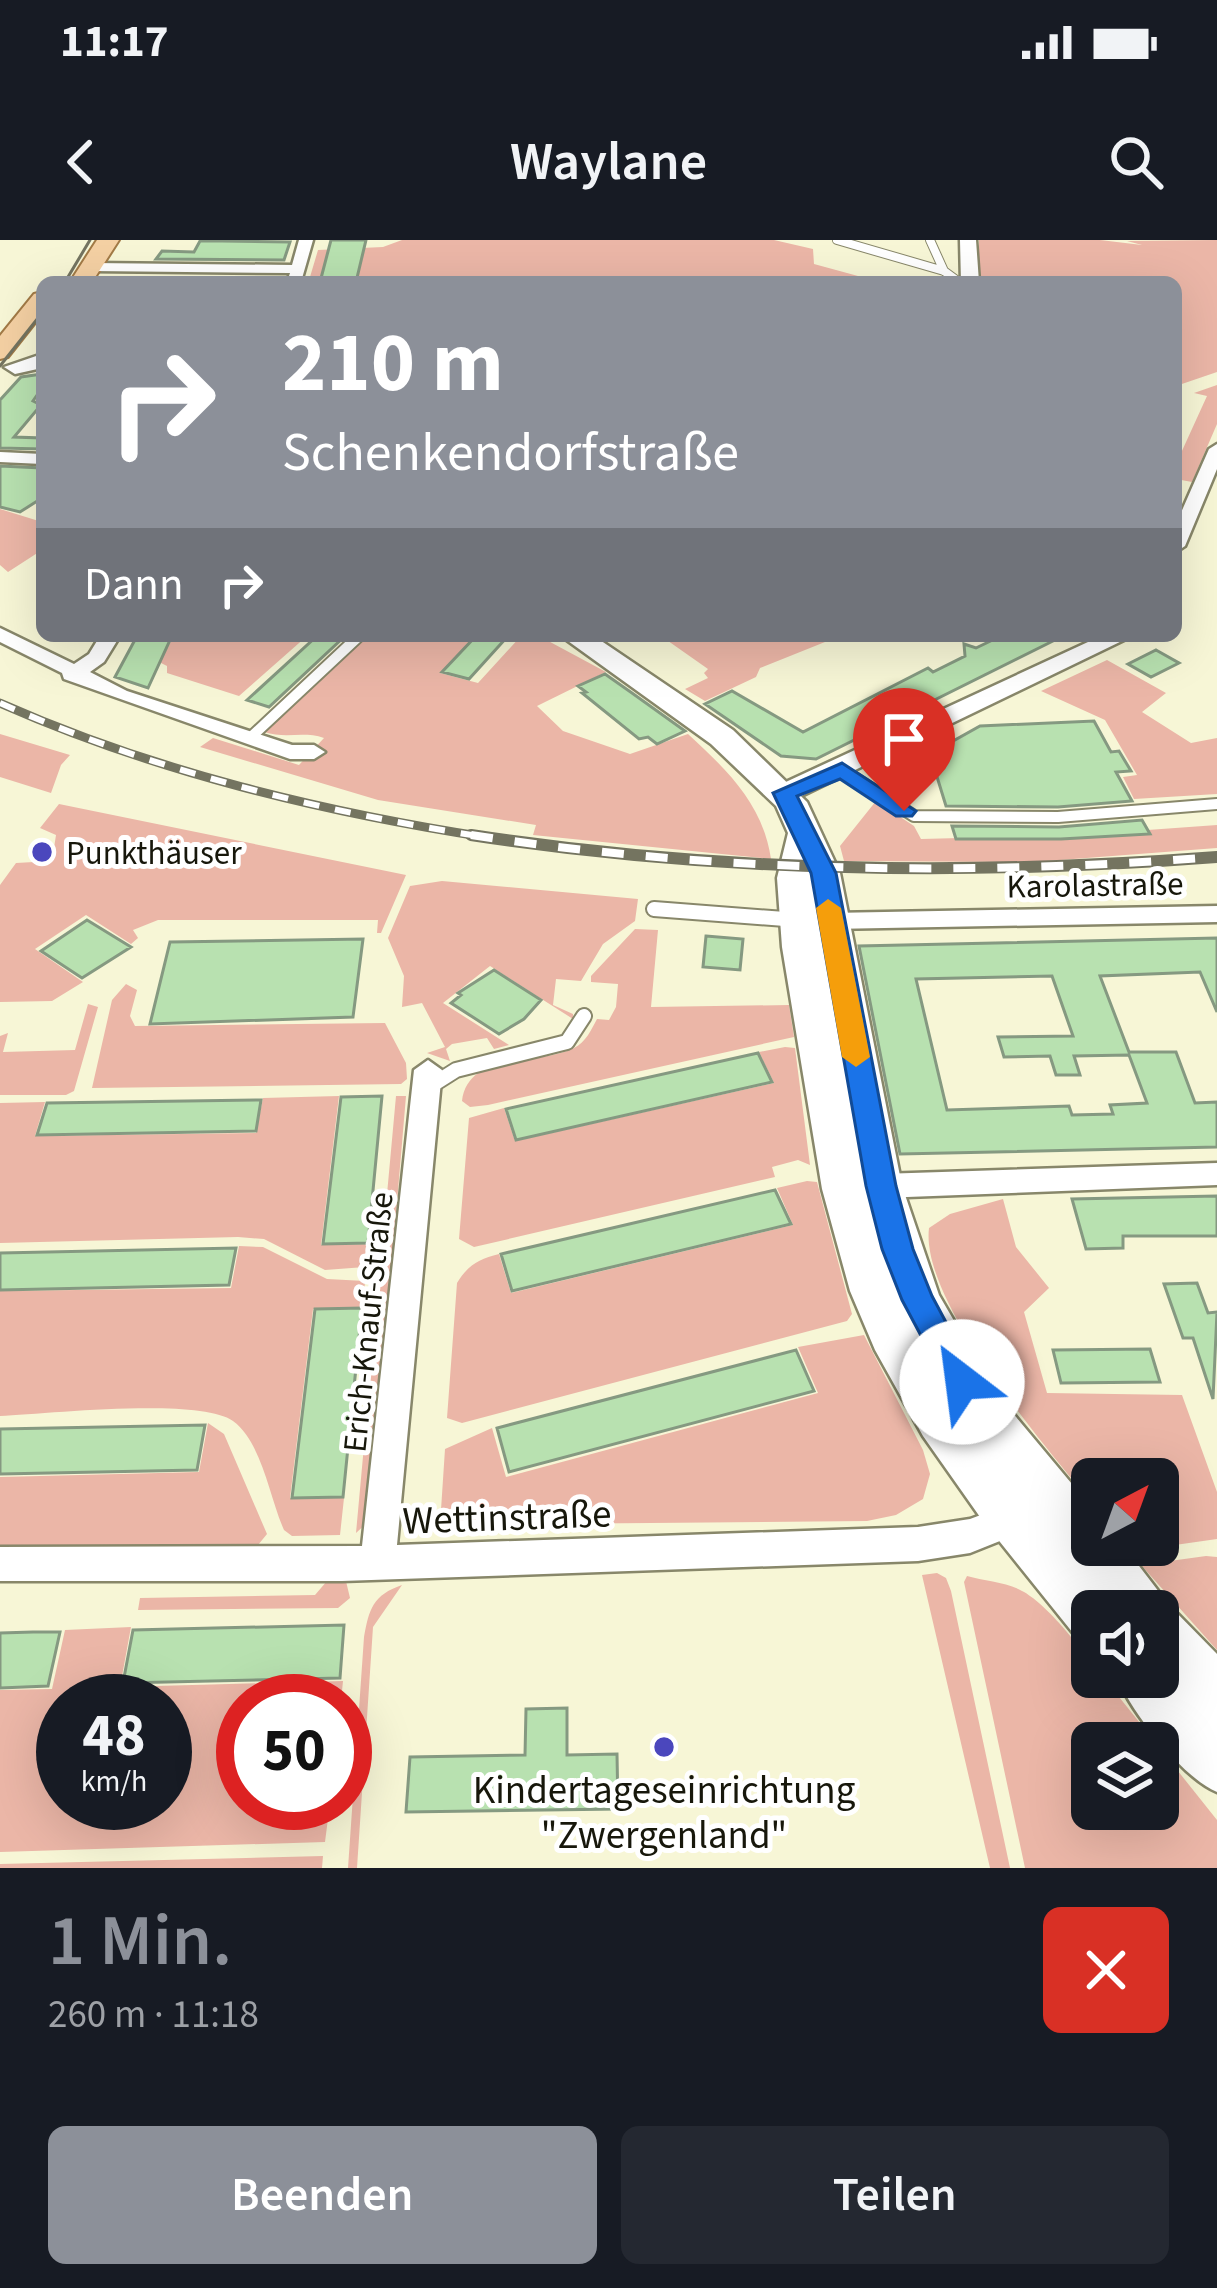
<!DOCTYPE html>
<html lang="de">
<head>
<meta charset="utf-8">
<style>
  body { margin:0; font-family:"Source Sans 3",sans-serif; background:#242831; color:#f1f3f6; height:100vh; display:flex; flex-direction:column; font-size:45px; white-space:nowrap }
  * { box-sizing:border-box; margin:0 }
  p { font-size:39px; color:#9ea1a6 }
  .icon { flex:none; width:66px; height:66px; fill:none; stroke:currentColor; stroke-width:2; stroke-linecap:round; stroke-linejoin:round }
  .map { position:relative; height:1628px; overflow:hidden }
  .details { display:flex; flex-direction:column; background:#171b24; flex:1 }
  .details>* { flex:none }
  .hud { position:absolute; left:36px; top:36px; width:1146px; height:366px; border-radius:18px; box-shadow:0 12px 48px #0002; background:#8c9099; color:#fff; overflow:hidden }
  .needle { width:78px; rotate:41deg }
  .controls { position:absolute; left:1071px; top:1218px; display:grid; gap:24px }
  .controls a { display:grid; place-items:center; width:108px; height:108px; border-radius:18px; background:#171b24; box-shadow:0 12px 48px #0002; font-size:60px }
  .speed { position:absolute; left:36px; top:1434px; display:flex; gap:24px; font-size:60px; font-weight:700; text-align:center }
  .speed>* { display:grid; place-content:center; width:156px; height:156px; border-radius:50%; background:#171b24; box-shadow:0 12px 48px #0002; line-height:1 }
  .speed small { font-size:30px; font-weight:400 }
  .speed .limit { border:18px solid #d22; background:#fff; color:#111 }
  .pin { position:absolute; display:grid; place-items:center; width:102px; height:102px; color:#fff; margin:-123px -51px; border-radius:50% 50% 50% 0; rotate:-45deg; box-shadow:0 0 12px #0007 }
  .pin .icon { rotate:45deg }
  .me { position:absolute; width:132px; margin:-66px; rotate:330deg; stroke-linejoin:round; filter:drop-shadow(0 0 9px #0008) }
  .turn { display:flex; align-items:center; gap:42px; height:252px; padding:0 48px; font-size:54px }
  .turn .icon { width:156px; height:156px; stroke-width:2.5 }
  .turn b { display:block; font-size:84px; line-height:102px }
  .then { display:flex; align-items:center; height:114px; padding:0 48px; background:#0003; gap:24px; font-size:45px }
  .round { display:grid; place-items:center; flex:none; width:126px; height:126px; border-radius:18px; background:#242831 }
  .overview { display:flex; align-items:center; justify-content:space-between; height:204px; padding:0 48px }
  h1 { font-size:72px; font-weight:600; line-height:90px; color:#8c9099 }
  .primary-button { display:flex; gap:24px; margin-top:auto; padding:24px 48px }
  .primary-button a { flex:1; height:138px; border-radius:18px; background:#8c9099; color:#fff; font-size:48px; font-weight:600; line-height:138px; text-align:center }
  .primary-button a+a { background:#242831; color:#f1f3f6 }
  .status { display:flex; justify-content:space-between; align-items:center; height:84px; padding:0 60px; background:#171b24; direction:ltr }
  .status svg { height:33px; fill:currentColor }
  header { display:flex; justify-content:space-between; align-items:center; height:156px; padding:0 48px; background:#171b24; font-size:54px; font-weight:600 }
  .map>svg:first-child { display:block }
  .green { fill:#ebb6a7; fill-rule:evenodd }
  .building { fill:#b8e1b0; stroke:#859981; stroke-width:3; fill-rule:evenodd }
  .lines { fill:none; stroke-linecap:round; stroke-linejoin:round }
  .service-far2-casing { stroke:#88876a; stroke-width:10 }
  .service-far1-casing { stroke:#88876a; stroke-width:14 }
  .service-casing { stroke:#88876a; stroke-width:18 }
  .minor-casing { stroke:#88876a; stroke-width:5 }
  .tertiary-casing { stroke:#88876a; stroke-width:5 }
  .secondary-casing { stroke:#88876a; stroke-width:5 }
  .primary-casing { stroke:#a27a46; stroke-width:4 }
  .service-far2 { stroke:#fff; stroke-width:8 }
  .service-far1 { stroke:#fff; stroke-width:10 }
  .service { stroke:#fff; stroke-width:14 }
  .minor { fill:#fff; fill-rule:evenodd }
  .tertiary { fill:#fff; fill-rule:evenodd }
  .secondary { fill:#fff; fill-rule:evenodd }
  .primary { fill:#f4d0a3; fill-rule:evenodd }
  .tram { stroke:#747460; stroke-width:3 }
  .rail-far1-casing { stroke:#747460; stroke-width:9 }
  .rail-casing { stroke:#747460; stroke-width:12 }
  .rail-far1 { stroke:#fff; stroke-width:6; stroke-dasharray:16; stroke-linecap:butt }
  .rail { stroke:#fff; stroke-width:8; stroke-dasharray:22; stroke-linecap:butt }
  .route { fill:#1a73e8; stroke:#114b97; stroke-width:3 }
  .slow { fill:#f59e0b }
  .poi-dot { fill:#4b47bd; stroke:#fff; stroke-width:4.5 }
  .labels { text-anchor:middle; stroke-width:10; stroke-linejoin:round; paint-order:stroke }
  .poi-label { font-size:33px; fill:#17170b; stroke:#fff; text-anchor:start }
  .street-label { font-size:33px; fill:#17170b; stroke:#fff }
  .near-street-label { font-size:39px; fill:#17170b; stroke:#fff }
  .near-poi-label { font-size:39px; fill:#17170b; stroke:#fff }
</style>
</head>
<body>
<div class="status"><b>11:17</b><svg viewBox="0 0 49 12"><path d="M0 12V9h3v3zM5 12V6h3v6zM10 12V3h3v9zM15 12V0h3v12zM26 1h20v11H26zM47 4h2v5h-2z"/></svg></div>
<header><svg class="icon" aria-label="back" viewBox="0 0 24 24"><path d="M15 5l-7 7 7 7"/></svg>Waylane<svg class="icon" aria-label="search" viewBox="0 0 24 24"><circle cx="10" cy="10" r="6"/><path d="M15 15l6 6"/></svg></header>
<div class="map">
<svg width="1217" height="1628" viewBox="0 0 1217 1628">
  <rect width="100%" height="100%" fill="#f7f6d6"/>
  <!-- green -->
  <path class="green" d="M402,0H774L813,9L814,24L880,42H386V36L310,37L318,10L383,7Z
    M1100,0L1142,5L1127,1L1217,0V132L1176,146V42H978L979,0Z
    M1217,145V184L1192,242L1176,239V224L1207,156L1194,153Z
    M0,269L42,282V310L8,332L0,325Z
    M174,396H307L239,456L167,433V426L159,422Z
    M365,396H475L440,433L478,443L521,396H539L606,432L537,466L563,491L630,514L688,494C727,530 763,564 771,619L533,595L536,585L378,560L200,507L213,498L299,525L324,498C304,491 285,499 264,492Z
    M661,396H840L760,428L756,437L705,461L685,449L708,438L704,433L708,429Z
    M1107,420L1166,453L1142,472L1191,503L1217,498V554L1134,559L1123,537L1137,535L1105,480L1041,451Z
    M0,494L70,515L61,525L51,553L0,537Z
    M876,561L914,586L921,599L1078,595L1217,585V608L1034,622L844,621L840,606Z
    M59,564L406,635L381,693H377L378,680H158L133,690L138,698L131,704L86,675L35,709L83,742L52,761L0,762V645L16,623L52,621L56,595L40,588Z
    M442,641L638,659L635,681L603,704L581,741L556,739L553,765L573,774V779L490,726L443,763L509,805L494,809L487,798L452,804L446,809L450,821L427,813L445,807L422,763L402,767L404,736L388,698L410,646Z
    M635,689L658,690L651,767L789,765L794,797L488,865L470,867L462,861C468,810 540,826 574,808C586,802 591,790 597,779L609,780L616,767L618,744L591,742V736Z
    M126,744L137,750L130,776L135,786L385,783L406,823L407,839L401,844L92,848L112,760Z
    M88,764L98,767L74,851L66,855H0V796L8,793L3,812L75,810Z
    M785,807L795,808L810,925L798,920L772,927L775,937L474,1007L459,999L469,878L504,868L515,901L774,843L759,812Z
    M339,856L321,1005L370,1004L365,1027L325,1030L264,999L238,997L0,1003V863L45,862L35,896L256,893L263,858Z
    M396,856H406L370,1280L356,1293Z
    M807,941L817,942L852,1074L847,1081L462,1183L447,1178L457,1043C468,1025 479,1019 499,1014L511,1053L793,985L777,948Z
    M1003,959L1016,1007L1049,1048L1024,1072L1047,1153L1182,1155L1217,1252V1299L1133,1311L1127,1305H1158V1239H1092V1263C1046,1208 920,1061 929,988L950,974Z
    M239,1006L263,1007L327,1039L365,1041L363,1067L313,1069L290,1258H344L340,1295L292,1296L284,1290C270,1259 262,1202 233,1181C199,1157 47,1174 0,1176V1051L231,1048Z
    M864,1095L923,1210L930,1234L923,1259L896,1275L867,1281L440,1285L445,1209L492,1188L506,1237L818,1153L798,1107Z
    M208,1183L224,1194L267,1294L258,1305L0,1314V1237L199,1232Z
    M1206,1316L1217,1317V1410L1141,1325Z
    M937,1333L946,1338L951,1351L1010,1628H990L922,1335Z
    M967,1336C984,1341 1007,1342 1022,1351C1043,1361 1092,1415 1092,1437H1103L1156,1503H1092V1569H1158V1506L1217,1580V1628H1025L964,1342Z
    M345,1337L350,1358L338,1368L138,1370L140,1358L315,1355L327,1341Z
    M402,1345L373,1387L357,1628H348L364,1397C369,1369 373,1355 402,1345Z
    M131,1387L120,1447L343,1441L341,1461H243V1563H330L325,1602L0,1612V1450L52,1449L65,1390ZM63,1461H165V1563H63Z
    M323,1616L322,1628H0V1624Z"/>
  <!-- building -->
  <path class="building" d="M331,0H366L356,42H320Z
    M200,1H222L290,2L284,20L156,19L162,11L194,12Z
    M42,134V148L33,161L41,165L14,197L42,198V209L0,208V160L21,137Z
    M0,226L42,228V258L20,272L0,267Z
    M137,396H167L164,400H170L148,448L115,437Z
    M317,396H345L269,467L247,460Z
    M476,396H508L469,439L442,432Z
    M1001,396H1063L816,519L781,516L705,464L732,451L803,492L928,428L933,432L965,416L964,404L976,408Z
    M1156,410L1179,423L1151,437L1128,424Z
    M605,434L632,453L685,491L657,504L648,497L639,499L582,453L586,452L578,446Z
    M1094,481L1111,512L1119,511L1131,531L1116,532L1132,561L1058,567L946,566L930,514L980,486Z
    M1142,580L1150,594L1061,599H956L952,586L1059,587Z
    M87,680L131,707L82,738L41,711Z
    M706,696L743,699L740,730L703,727Z
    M1217,698V772L1200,732L1100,736L1129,812H1176L1195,863L1217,862V907L900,914L859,706ZM1052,736L1073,796L998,797L1004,817L1050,816L1056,835H1080L1074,816L1129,815L1147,863L1110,865L1113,874L1072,875L1069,866L947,870L916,739Z
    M363,699L353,777L150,784L170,702Z
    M494,730L541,760L524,779L499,794L451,763L461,755L458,753Z
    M758,813L772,842L516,900L506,869Z
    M382,856L368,1003L323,1004L341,857Z
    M261,860L256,891L37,895L47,863Z
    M775,950L791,984L512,1051L501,1014Z
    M1217,956V996H1123V1008L1086,1009L1072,959Z
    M236,1008L229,1045L0,1050V1013Z
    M1197,1043L1208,1073L1217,1072L1213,1159L1193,1098H1183L1164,1044Z
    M362,1068L343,1257L292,1258L315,1069Z
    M1150,1109L1160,1142L1061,1143L1053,1110Z
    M796,1110L814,1151L509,1232L497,1188Z
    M205,1185L197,1230L0,1234V1189Z
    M344,1385L340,1438L123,1443L133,1390Z
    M33,1392H60L48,1446L0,1448V1393Z
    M567,1468V1515L617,1514L618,1569L406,1572L410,1517L525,1515L526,1469Z"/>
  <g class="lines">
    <defs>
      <path id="service-far2" d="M837,0L944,31L959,42
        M930,0L944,31"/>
      <path id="service-far1" d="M250,498L359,396
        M842,530L914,576L1058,577L1217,564"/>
      <path id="service" d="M654,669L798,680
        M426,849L456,830L567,802L584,776"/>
      <path id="minor" d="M299,0H313L301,42H287L290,33L92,31L85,27L92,23L292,25Z
        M1217,204V229L1185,306L1176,312V284L1209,209Z
        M0,212L42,214V224L0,222Z
        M0,388L74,424L89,414L100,396H120L104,422L90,432L127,451L292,505H314L325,512L314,519H290L64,439L62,433L0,402Z
        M1217,666V682L831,689L819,681L831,673Z
        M428,820L442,830L397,1305L918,1287L970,1279L1013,1263L1025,1267L1030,1279L1025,1291L970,1313L918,1321L342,1341H0V1307L362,1306L414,830Z
        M1217,923V945L881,958L871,954L866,946L871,938L881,934Z"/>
      <path id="tertiary" d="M960,0H976L979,42H961Z
        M1101,396L1126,399L795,559H775L771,553L775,547Z"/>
      <path id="secondary" d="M42,114V128L15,134L4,127Z
        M561,396H594L733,490L807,562L840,633L902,946L939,1055L996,1153L1092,1268V1305H1123L1169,1365L1217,1414V1552C1183,1538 1131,1472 1117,1437H1158V1371H1092V1401L1073,1393L980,1277L923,1196L875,1110L850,1051L822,949L782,707L777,638L788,593L776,566L711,504Z"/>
      <path id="primary" d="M97,0H119L92,42H70Z
        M42,52V74L8,117L0,119V96L34,54Z"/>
    </defs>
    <!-- service-far2 casing -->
    <use href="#service-far2" class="service-far2-casing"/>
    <!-- service-far1 casing -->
    <use href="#service-far1" class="service-far1-casing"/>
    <!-- service casing -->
    <use href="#service" class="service-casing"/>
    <!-- minor casing -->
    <use href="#minor" class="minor-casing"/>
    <!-- tertiary casing -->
    <use href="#tertiary" class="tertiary-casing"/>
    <!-- secondary casing -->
    <use href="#secondary" class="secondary-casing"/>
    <!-- primary casing -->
    <use href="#primary" class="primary-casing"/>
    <!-- service-far2 -->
    <use href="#service-far2" class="service-far2"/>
    <!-- service-far1 -->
    <use href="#service-far1" class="service-far1"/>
    <!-- service -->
    <use href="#service" class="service"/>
    <!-- minor -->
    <use href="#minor" class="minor"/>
    <!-- tertiary -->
    <use href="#tertiary" class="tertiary"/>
    <!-- secondary -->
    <use href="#secondary" class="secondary"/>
    <!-- primary -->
    <use href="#primary" class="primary"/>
    <!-- tram -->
    <path class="tram" d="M65,42L90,0
      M0,126L42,73"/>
    <defs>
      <path id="rail-far1" d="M0,463C156,532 322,572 491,598"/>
      <path id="rail" d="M471,595C720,633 967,636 1217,617"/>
    </defs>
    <!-- rail-far1 casing -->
    <use href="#rail-far1" class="rail-far1-casing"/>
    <!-- rail casing -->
    <use href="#rail" class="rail-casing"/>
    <!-- rail-far1 -->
    <use href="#rail-far1" class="rail-far1"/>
    <!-- rail -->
    <use href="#rail" class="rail"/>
  </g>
  <!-- route -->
  <path class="route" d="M842,523L916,571L912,576H896L840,539L797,556L836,633L896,946L913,1009L932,1056L978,1142L974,1152L962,1157L951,1152L902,1060L882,1009L866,946L811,633L773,553Z"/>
  <!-- slow -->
  <path class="slow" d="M828,659L841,668L870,817L856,827L842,817L816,668Z"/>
  <!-- markers -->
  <g class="poi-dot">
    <circle cx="42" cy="612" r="12"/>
    <circle cx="664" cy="1507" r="12"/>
  </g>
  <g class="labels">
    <!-- poi labels -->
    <g class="poi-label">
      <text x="66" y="624">Punkthäuser</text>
    </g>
    <!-- street labels -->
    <g class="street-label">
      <text transform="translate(1095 644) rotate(-1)" y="12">Karolastraße</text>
      <text transform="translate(367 1082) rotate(-84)" y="12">Erich-Knauf-Straße</text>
    </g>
    <!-- near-street labels -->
    <g class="near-street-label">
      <text transform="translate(507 1276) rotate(-2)" y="14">Wettinstraße</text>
    </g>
    <!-- near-poi labels -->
    <g class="near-poi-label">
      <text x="664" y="1563">Kindertageseinrichtung<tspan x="664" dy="45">"Zwergenland"</tspan></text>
    </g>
  </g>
</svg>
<div class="controls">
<a><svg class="needle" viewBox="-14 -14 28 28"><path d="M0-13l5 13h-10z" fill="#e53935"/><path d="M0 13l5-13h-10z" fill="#9ea1a6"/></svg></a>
<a><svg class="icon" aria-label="sound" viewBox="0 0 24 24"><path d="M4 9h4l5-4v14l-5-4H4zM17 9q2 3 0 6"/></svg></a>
<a><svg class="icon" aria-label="layers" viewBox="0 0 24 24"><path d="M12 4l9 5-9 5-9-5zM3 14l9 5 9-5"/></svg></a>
</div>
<div class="speed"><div>48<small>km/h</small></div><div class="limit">50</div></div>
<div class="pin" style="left:904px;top:571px;background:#d93025"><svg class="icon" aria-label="arrive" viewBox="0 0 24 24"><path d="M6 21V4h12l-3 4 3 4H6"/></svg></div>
<svg class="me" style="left:962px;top:1142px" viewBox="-20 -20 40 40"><circle r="19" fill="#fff"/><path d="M0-13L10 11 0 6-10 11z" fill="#1a73e8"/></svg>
<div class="hud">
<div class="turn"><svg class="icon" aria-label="right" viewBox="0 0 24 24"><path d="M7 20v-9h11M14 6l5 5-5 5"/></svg><div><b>210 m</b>Schenkendorfstraße</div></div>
<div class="then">Dann<svg class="icon" aria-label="right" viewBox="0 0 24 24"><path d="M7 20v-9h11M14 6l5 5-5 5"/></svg></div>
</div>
</div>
<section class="details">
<div class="overview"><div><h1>1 Min.</h1><p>260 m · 11:18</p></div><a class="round" style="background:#d93025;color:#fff"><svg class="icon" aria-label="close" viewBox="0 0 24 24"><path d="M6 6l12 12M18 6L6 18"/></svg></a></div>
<div class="primary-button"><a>Beenden</a><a>Teilen</a></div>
</section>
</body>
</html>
